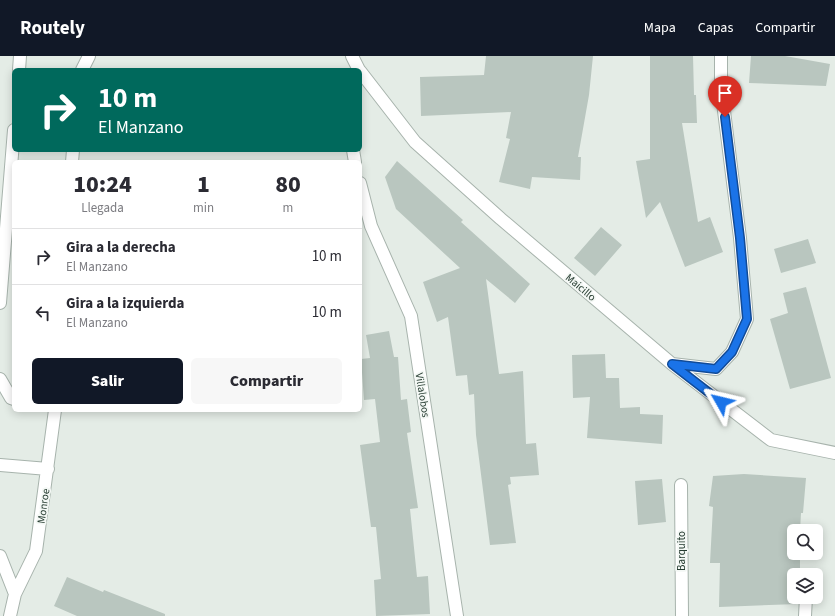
<!DOCTYPE html>
<html lang="es">
<head>
<meta charset="utf-8">
<style>
  body { margin:0; font-family:"Source Sans 3",sans-serif; background:#f7f7f7; color:#2b2b33; height:100vh; display:flex; flex-direction:column; font-size:15px; white-space:nowrap }
  * { box-sizing:border-box; margin:0 }
  p { font-size:13px; color:#7c7c81 }
  .icon { flex:none; width:22px; height:22px; fill:none; stroke:currentColor; stroke-width:2; stroke-linecap:round; stroke-linejoin:round }
  .map { position:relative; flex:1; overflow:hidden }
  .side { position:absolute; left:12px; top:104px; width:350px; height:252px; display:flex; flex-direction:column; background:#fff; border-radius:6px; box-shadow:0 2px 10px #0003 }
  .side>* { flex:none }
  .top-card { position:absolute; left:12px; top:12px; width:350px; height:84px; border-radius:6px; box-shadow:0 2px 10px #0003; background:#00695c; color:#fff; overflow:hidden }
  .buttons { position:absolute; left:787px; top:468px; display:grid; gap:8px }
  .buttons a { display:grid; place-items:center; width:36px; height:36px; border-radius:6px; background:#fff; box-shadow:0 2px 10px #0003; font-size:20px }
  .pin { position:absolute; display:grid; place-items:center; width:34px; height:34px; color:#fff; margin:-41px -17px; border-radius:50% 50% 50% 0; rotate:-45deg; box-shadow:0 0 4px #0007 }
  .pin .icon { rotate:45deg }
  .me { position:absolute; width:44px; margin:-22px; rotate:307deg; stroke-linejoin:round; filter:drop-shadow(0 0 3px #0008) }
  .turn { display:flex; align-items:center; gap:14px; height:84px; padding:0 20px; font-size:18px }
  .turn .icon { width:52px; height:52px; stroke-width:2.5 }
  .turn b { display:block; font-size:28px; line-height:34px }
  .eta { display:flex; justify-content:space-evenly; align-items:center; height:68px; text-align:center }
  .eta b { font-size:24px; font-weight:800; line-height:28px }
  .cta { display:flex; gap:8px; margin-top:auto; padding:8px 20px }
  .cta a { flex:1; height:46px; border-radius:6px; background:#111827; color:#fff; font-size:16px; font-weight:800; line-height:46px; text-align:center }
  .cta a+a { background:#f7f7f7; color:#2b2b33 }
  ul { padding:0; list-style:none }
  li { display:flex; align-items:center; gap:12px; height:56px; padding:0 20px; border-top:1px solid #e1e1e2 }
  li div { flex:1 }
  li b { display:block; font-size:15px }
  li em { font-style:normal }
  header { display:flex; align-items:center; gap:24px; box-sizing:border-box; height:56px; padding:0 20px; background:#111827; color:#fff }
  header strong { font-size:19px }
  nav { display:flex; gap:22px; margin-inline-start:auto; font-size:14px }
  .map>svg:first-child { display:block }
  .building { fill:#b9c6bf }
  .lines { fill:none; stroke-linecap:round; stroke-linejoin:round }
  .minor-casing { stroke:#a7b3ac; stroke-width:14 }
  .minor { stroke:#fff; stroke-width:12 }
  .route-casing { stroke:#114b97; stroke-width:10 }
  .route { stroke:#1a73e8; stroke-width:7 }
  .labels { text-anchor:middle; stroke-width:3.5; stroke-linejoin:round; paint-order:stroke }
  .street-label { font-size:11px; fill:#253b30; stroke:#f4f8f5 }
</style>
</head>
<body>
<header>
<strong>Routely</strong>
<nav><a>Mapa</a><a>Capas</a><a>Compartir</a></nav>
</header>
<div class="map">
<svg width="835" height="560" viewBox="0 0 835 560">
  <rect width="100%" height="100%" fill="#e4ece6"/>
  <!-- building -->
  <path class="building" d="M486,0H593L589,39L578,101H581L580,124L532,121L530,133L499,126L510,83L506,82L511,56L421,60L420,21L484,19Z
    M650,0H693L694,39H696L697,67H682L698,166L710,161L723,196L685,211L660,146L646,162L636,105L650,103Z
    M751,0H785L830,8L826,30L749,27Z
    M397,105L463,164L461,166L530,228L515,247L486,223L499,318L523,315L526,388L536,387L539,419L510,421L511,428L508,429L516,487L490,489L476,379L474,338L469,339L467,319L456,320L448,261L437,266L423,226L460,212L396,153L385,121Z
    M601,171L622,189L595,220L574,202Z
    M808,183L816,207L781,217L774,193Z
    M806,231L831,322L790,333L770,263L788,257L783,237Z
    M389,275L394,301H398L401,344L407,343L411,376L407,377L418,452L410,453L417,521L428,520L430,558L376,560L374,524L381,523L376,471H371L360,389L380,386L375,343L364,344L361,303L370,302L366,279Z
    M605,298L606,322H619L620,352L640,351V358L663,359L662,388L587,382L590,341L573,342L572,299Z
    M744,418L806,422L803,457H801L800,475H794V497H800V519H794V541H798V548L719,551L720,507H710L713,451L709,450L713,420Z
    M662,423L666,466L638,469L635,425Z
    M67,521L103,536L104,534L165,558V560H77L54,550Z"/>
  <g class="lines">
    <defs>
      <path id="minor" d="M352,0L359,14
        M19,14L20,0
        M82,14L89,0
        M360,15L415,86L501,163L672,308L771,384L835,397
        M353,94L355,106
        M72,106L73,94
        M360,127L371,170L411,260L457,560
        M0,247L14,74
        M672,308L716,313L732,296L747,263L740,182L721,31V0
        M0,323L11,342L14,343
        M0,409L48,413
        M681,429L682,560
        M0,500L15,538
        M10,560L15,538L36,495L55,354
        M805,560L806,541"/>
    </defs>
    <!-- minor casing -->
    <use href="#minor" class="minor-casing"/>
    <!-- minor -->
    <use href="#minor" class="minor"/>
  </g>
  <g class="lines">
    <defs>
      <path id="route" d="M721,346L672,308L716,313L732,296L747,263L740,182L725,61"/>
    </defs>
    <!-- route casing -->
    <use href="#route" class="route-casing"/>
    <!-- route -->
    <use href="#route" class="route"/>
  </g>
  <g class="labels">
    <!-- street labels -->
    <g class="street-label">
      <text transform="translate(581 231) rotate(40)" y="4">Maicillo</text>
      <text transform="translate(423 339) rotate(81)" y="4">Villalobos</text>
      <text transform="translate(43 450) rotate(-82)" y="4">Monroe</text>
      <text transform="translate(681 495) rotate(-90)" y="4">Barquito</text>
    </g>
  </g>
</svg>
<div class="buttons">
<a><svg class="icon" aria-label="search" viewBox="0 0 24 24"><circle cx="10" cy="10" r="6"/><path d="M15 15l6 6"/></svg></a>
<a><svg class="icon" aria-label="layers" viewBox="0 0 24 24"><path d="M12 4l9 5-9 5-9-5zM3 14l9 5 9-5"/></svg></a>
</div>
<div class="pin" style="left:725px;top:61px;background:#d93025"><svg class="icon" aria-label="arrive" viewBox="0 0 24 24"><path d="M6 21V4h12l-3 4 3 4H6"/></svg></div>
<svg class="me" style="left:721px;top:346px" viewBox="-20 -20 40 40"><path d="M0-17L14 15 0 8-14 15z" fill="#1a73e8" stroke="#fff" stroke-width="4"/></svg>
<div class="top-card">
<div class="turn"><svg class="icon" aria-label="right" viewBox="0 0 24 24"><path d="M7 20v-9h11M14 6l5 5-5 5"/></svg><div><b>10 m</b>El Manzano</div></div>
</div>
<section class="side">
<div class="eta">
<div><b>10:24</b><p>Llegada</p></div>
<div><b>1</b><p>min</p></div>
<div><b>80</b><p>m</p></div>
</div>
<ul>
<li><svg class="icon" aria-label="right" viewBox="0 0 24 24"><path d="M7 20v-9h11M14 6l5 5-5 5"/></svg><div><b>Gira a la derecha</b><p>El Manzano</p></div><em>10 m</em></li>
<li><svg class="icon" aria-label="left" viewBox="0 0 24 24"><path d="M17 20v-9H6M10 6l-5 5 5 5"/></svg><div><b>Gira a la izquierda</b><p>El Manzano</p></div><em>10 m</em></li>
</ul>
<div class="cta"><a>Salir</a><a>Compartir</a></div>
</section>
</div>
</body>
</html>
